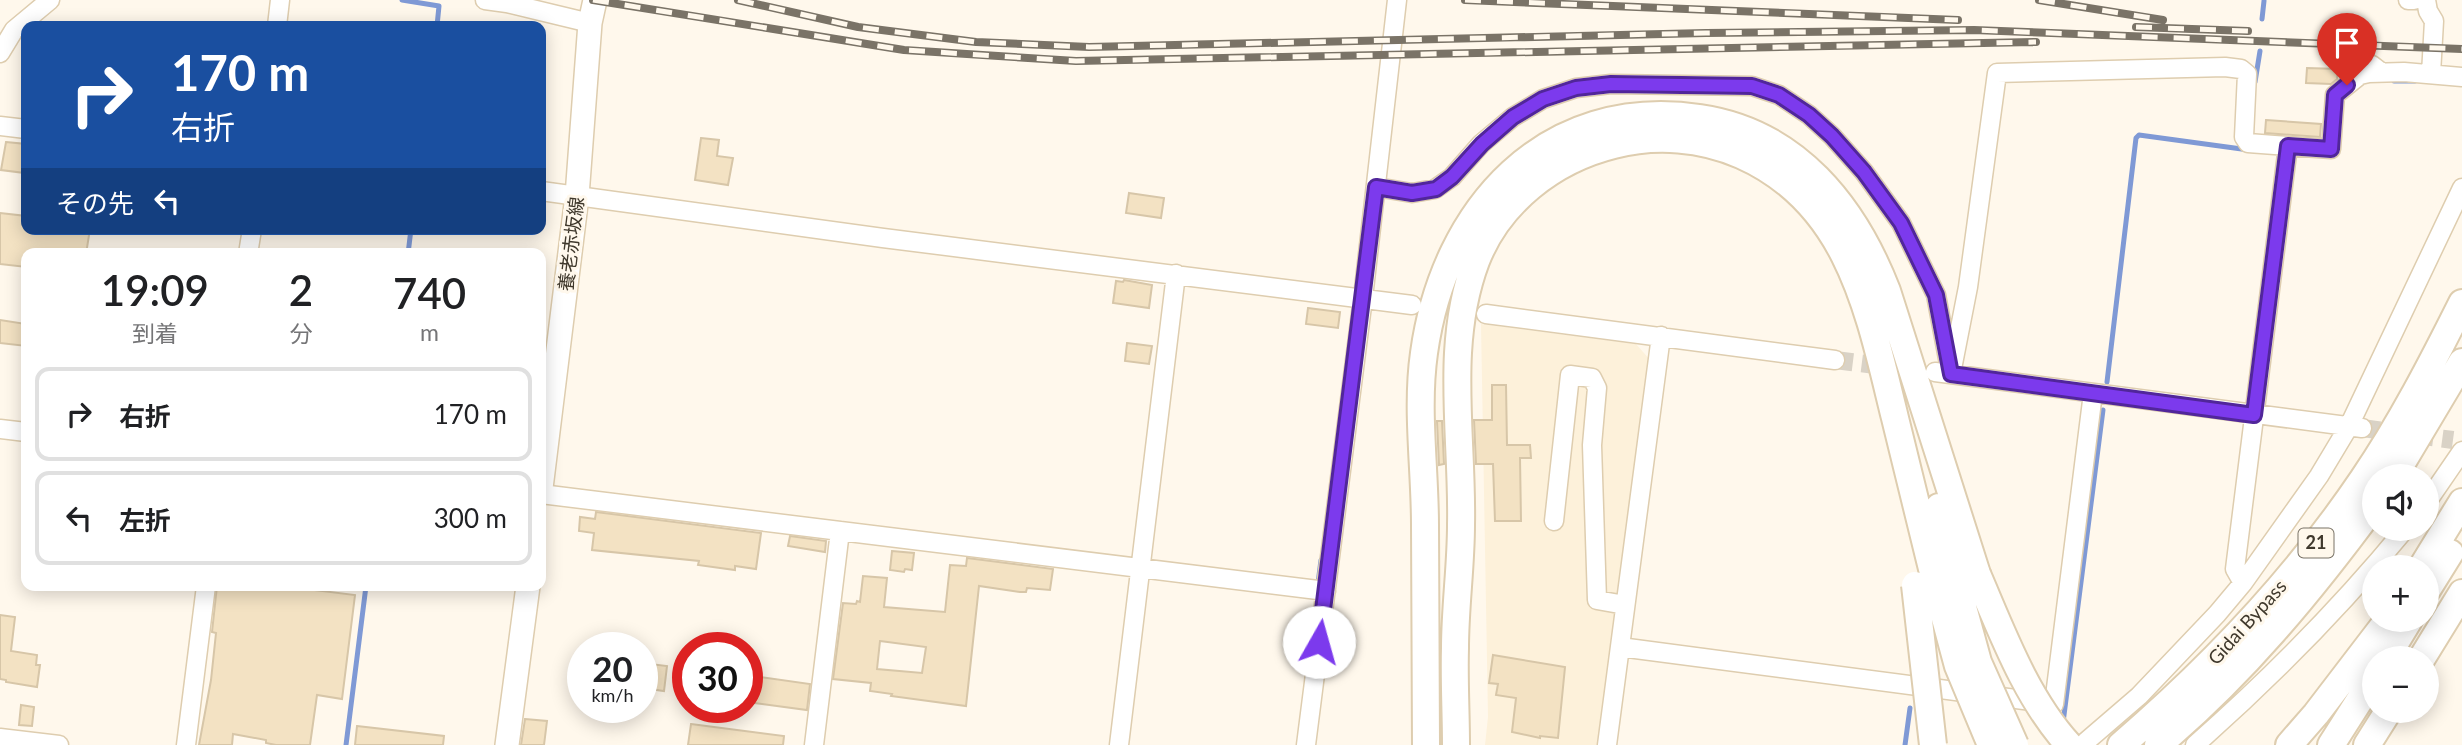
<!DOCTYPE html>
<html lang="ja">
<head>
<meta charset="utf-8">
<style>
  body { margin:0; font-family:Lato,"Noto Sans JP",sans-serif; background:#f6f6f6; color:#202124; height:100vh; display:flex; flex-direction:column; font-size:26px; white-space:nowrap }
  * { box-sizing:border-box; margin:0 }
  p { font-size:23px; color:#757577 }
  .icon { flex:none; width:38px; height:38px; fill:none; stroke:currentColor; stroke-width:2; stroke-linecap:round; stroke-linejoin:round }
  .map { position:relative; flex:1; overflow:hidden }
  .panel { position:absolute; left:21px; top:248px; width:525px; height:343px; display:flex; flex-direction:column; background:#fff; border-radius:14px; box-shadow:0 4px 18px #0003 }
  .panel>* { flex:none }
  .hud { position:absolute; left:21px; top:21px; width:525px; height:214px; border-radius:14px; box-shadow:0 4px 18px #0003; background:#1a4fa0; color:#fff; overflow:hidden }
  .controls { position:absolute; left:2362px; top:464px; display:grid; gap:14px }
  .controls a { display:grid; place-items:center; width:77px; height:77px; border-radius:50%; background:#fff; box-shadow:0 4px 18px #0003; font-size:35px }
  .speed { position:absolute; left:567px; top:632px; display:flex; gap:14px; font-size:35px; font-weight:700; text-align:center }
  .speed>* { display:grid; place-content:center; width:91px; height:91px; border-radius:50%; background:#fff; box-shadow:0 4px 18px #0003; line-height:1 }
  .speed small { font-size:18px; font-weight:400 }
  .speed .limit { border:10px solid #d22; background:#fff; color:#111 }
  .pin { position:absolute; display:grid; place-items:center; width:60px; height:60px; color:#fff; margin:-72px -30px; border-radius:50% 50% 50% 0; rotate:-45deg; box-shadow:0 0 7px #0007 }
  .pin .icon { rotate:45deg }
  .me { position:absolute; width:77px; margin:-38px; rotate:7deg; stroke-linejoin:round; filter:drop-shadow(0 0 5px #0008) }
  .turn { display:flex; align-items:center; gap:24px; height:147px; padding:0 35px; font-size:32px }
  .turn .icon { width:91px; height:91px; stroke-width:2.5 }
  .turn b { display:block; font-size:49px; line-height:60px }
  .then { display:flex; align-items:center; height:66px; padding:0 35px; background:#0003; gap:14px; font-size:26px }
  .eta { display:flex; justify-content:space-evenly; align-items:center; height:119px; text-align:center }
  .eta b { font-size:42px; font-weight:600; line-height:49px }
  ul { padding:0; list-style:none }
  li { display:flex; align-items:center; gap:21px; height:94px; margin:0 14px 10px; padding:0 21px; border:4px solid #e0e0e0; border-radius:14px }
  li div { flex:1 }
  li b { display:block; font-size:26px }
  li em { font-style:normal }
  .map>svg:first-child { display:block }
  .built { fill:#fdf1da }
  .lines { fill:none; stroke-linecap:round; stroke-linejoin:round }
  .stream { stroke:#7f99d5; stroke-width:5 }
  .building { fill:#f3e2c3; stroke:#d7c6a8; stroke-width:2; fill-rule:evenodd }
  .minor-tunnel { stroke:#d9d2c6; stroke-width:18; stroke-dasharray:18 9; stroke-linecap:butt }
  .minor-casing { stroke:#decdaf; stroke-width:21 }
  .major-casing { stroke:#decdaf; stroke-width:26 }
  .highway-casing { stroke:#decdaf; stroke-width:30 }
  .minor { stroke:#fff; stroke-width:18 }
  .major { stroke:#fff; stroke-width:23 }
  .highway { stroke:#fff; stroke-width:26 }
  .rail-casing { stroke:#7a7367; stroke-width:8 }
  .rail { stroke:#fff8ec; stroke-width:5; stroke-dasharray:16; stroke-linecap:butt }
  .highway-bridge-casing { stroke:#decdaf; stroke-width:30; stroke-linecap:butt }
  .highway-bridge { stroke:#fff; stroke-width:26 }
  .route-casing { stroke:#51269a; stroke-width:18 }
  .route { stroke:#7c3aed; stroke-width:12 }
  .labels { text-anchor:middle; stroke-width:6; stroke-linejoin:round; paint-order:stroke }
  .shield { fill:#fff8ec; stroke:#797266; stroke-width:2 }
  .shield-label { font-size:18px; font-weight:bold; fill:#3f382c }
  .street-label { font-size:19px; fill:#3f382c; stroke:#fff8ec }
</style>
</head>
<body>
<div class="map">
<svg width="2462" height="745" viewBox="0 0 2462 745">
  <rect width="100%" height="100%" fill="#fff8ec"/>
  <!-- built -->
  <path class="built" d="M1481,324L1636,344L1651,361L1600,745H1485L1488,717Z"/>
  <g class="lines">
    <!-- stream -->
    <path class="stream" d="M402,0L439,6L437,26
      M2262,19L2264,1
      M2394,81H2415
      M2255,82L2260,51
      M408,254L411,229
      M2107,382L2136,138L2139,135L2249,150
      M1318,583L1321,560
      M2063,723L2103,410
      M346,745L366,586
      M1905,745L1910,708"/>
  </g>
  <!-- building -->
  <path class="building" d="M2307,68L2338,69L2337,79L2331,84L2306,83Z
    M2266,120L2321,124L2320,137L2265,133Z
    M701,138L719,140L717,156L733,158L728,185L695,180Z
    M6,142L26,144L25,173L1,170Z
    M1129,193L1164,198L1161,218L1126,213Z
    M0,213L26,216V229H90L86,254H26V267L0,264Z
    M1124,280L1152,285L1149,308L1113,303L1116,281L1123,282Z
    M1308,308L1340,312L1338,328L1306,324Z
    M0,320L26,324V346L0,343Z
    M1127,343L1152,346L1149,364L1125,361Z
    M1492,385H1506L1507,445H1530L1531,458H1520L1521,521H1495L1493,464H1476L1474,420H1492Z
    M1437,421H1442L1444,464L1439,465Z
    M596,512L761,533L756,569L735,566V570L698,565L699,561L592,550L594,533L579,531L580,517L595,519Z
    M790,536L826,541L825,552L788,546Z
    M892,551L914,553L912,570L905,569L904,572L890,570Z
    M967,558L1053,569L1050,590L1027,588L1026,592H1020L979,586L966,706L891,696L892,694L870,691L871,683L833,679L843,603L856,604L857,601L860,602L863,576L887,578L884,607L945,612L950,565L966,566ZM880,641L926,647L922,673L877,669Z
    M217,586H282L355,595L342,699L317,695L310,745H276L266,743V740L233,734L232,745H199L211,680L216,633L212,632Z
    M0,615L15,617L11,651L37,655L36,665H40L37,687L6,682V680L0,679Z
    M1493,655L1565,667L1558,738L1540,736V738L1512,732L1516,698L1496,695L1498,684L1489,683Z
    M642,663L667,666L664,691L642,688Z
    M747,675L810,684L807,710L747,702Z
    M21,705L34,707L32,726L19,725Z
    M525,719L547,721L544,745H521Z
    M691,724L784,736L783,745H688Z
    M357,726L444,736L443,745H355Z"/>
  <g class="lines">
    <!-- minor-tunnel -->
    <path class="minor-tunnel" d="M1835,360L1891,367
      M2362,428L2453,440"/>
    <defs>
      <path id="minor" d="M485,0L507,3L590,23
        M2408,0H2414
        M2426,0L2428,11L2434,21L2431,74
        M277,26L280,0
        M0,53L14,30L50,0
        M2340,58L2372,65L2381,72
        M0,126L26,129
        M2288,146L2331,149L2335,95L2360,75L2369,73L2404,72L2462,77
        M1376,187L1412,193L1435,189L1452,177L1481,144L1513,117L1543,99L1576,88L1611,84L1752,86L1779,95L1809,115L1832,136L1864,172L1901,223L1936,295L1949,364
        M541,191L883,238L1412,305
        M248,254L252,229
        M1486,314L1835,360
        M1935,372L2362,428
        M1951,374L1968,287L1997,73L2225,67L2241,69L2247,74L2244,137L2248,143L2288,146L2235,569L2243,583
        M0,429L26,432
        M541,494L1326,591
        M2427,502L2462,451
        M1554,521L1570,375L1592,378L1597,388L1592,445L1597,600L1625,605
        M1620,647L2054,704L2093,393
        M0,738L59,745
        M186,745L206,586
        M814,745L840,531
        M1119,745L1176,274
        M1306,745L1363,298L1397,0
        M1607,745L1661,336
        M2082,745L2139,696L2217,614L2243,583L2319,476L2349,426L2462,188
        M2195,745C2271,678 2342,606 2406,528"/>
      <path id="major" d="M541,488L577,196L590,23L595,0
        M507,745L528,586"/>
      <path id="highway" d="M2394,476L2462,362
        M1939,507L1955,578
        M2422,567L2462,502
        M2427,590L2450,553
        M2386,658L2409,620
        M2422,658L2462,593
        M1426,745C1425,672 1426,598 1425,525C1425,468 1416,409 1424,353C1444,208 1546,95 1700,118C1796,132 1854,206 1887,291L1977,574
        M1456,745C1456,713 1454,680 1455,648C1455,607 1461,566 1461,525C1463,436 1444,346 1476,261C1499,202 1553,160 1614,145C1656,134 1702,138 1741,155C1850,203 1869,313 1895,418C1908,472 1922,527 1935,581
        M2121,745C2212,667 2296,578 2363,479C2401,423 2432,363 2462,303
        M2158,745C2241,676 2311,591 2375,504
        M2289,745L2316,714L2388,620
        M2331,745L2375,676
        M2367,745L2389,710"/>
    </defs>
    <!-- minor casing -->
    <use href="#minor" class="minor-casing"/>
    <!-- major casing -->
    <use href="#major" class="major-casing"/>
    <!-- highway casing -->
    <use href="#highway" class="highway-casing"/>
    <!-- minor -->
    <use href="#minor" class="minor"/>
    <!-- major -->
    <use href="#major" class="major"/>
    <!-- highway -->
    <use href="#highway" class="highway"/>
    <defs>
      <path id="rail" d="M593,0L904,50L1076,61L2036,42
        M738,0L858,27L976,42L1089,47L1706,33L1974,30L2462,49
        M1465,0L1958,20
        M2039,0L2163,20
        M2136,27L2248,31"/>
    </defs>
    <!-- rail casing -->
    <use href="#rail" class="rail-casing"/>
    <!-- rail -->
    <use href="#rail" class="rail"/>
    <defs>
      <path id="highway-bridge" d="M1977,574C2002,632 2026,698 2069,745
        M1955,578L1978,662L2015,745
        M1935,581L1958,666L1991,745
        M1915,585L1933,745"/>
    </defs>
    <!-- highway-bridge casing -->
    <use href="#highway-bridge" class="highway-bridge-casing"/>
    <!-- highway-bridge -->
    <use href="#highway-bridge" class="highway-bridge"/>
  </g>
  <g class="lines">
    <defs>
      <path id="route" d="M1319,642L1376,187L1412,193L1436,189L1452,177L1482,144L1513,117L1543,99L1576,88L1611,84L1752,86L1779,95L1809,115L1832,136L1864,172L1901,223L1936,295L1951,374L2254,415L2288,146L2331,149L2335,95L2347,85"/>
    </defs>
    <!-- route casing -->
    <use href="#route" class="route-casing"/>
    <!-- route -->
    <use href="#route" class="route"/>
  </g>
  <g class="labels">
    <!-- shield labels -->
    <rect class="shield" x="2298.5" y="528.5" width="35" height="29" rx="5"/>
    <g class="shield-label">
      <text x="2316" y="549">21</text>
    </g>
    <!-- street labels -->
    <g class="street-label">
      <text transform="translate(571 244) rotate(-83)" y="7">養老赤坂線</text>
      <text transform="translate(2247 622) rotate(-48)" y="7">Gidai Bypass</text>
    </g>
  </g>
</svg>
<div class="controls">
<a><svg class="icon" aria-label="sound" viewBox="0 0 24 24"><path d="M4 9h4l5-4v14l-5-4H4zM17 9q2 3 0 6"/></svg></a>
<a>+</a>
<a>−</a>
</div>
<div class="speed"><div>20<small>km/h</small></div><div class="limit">30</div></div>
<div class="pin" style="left:2347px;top:85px;background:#d93025"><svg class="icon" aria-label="arrive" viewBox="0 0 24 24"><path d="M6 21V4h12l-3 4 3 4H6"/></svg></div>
<svg class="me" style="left:1319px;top:642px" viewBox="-20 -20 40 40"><circle r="19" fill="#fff"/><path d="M0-13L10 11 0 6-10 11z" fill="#7c3aed"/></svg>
<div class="hud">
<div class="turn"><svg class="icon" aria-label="right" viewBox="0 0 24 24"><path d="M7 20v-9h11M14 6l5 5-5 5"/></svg><div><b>170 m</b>右折</div></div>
<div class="then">その先<svg class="icon" aria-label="left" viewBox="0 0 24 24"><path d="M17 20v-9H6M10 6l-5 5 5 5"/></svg></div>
</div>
<section class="panel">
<div class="eta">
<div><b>19:09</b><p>到着</p></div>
<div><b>2</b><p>分</p></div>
<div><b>740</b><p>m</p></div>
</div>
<ul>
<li><svg class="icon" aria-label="right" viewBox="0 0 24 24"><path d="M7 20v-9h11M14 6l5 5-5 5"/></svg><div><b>右折</b></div><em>170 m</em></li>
<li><svg class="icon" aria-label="left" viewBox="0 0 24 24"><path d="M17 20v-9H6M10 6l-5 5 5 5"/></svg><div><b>左折</b></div><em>300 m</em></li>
</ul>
</section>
</div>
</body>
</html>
